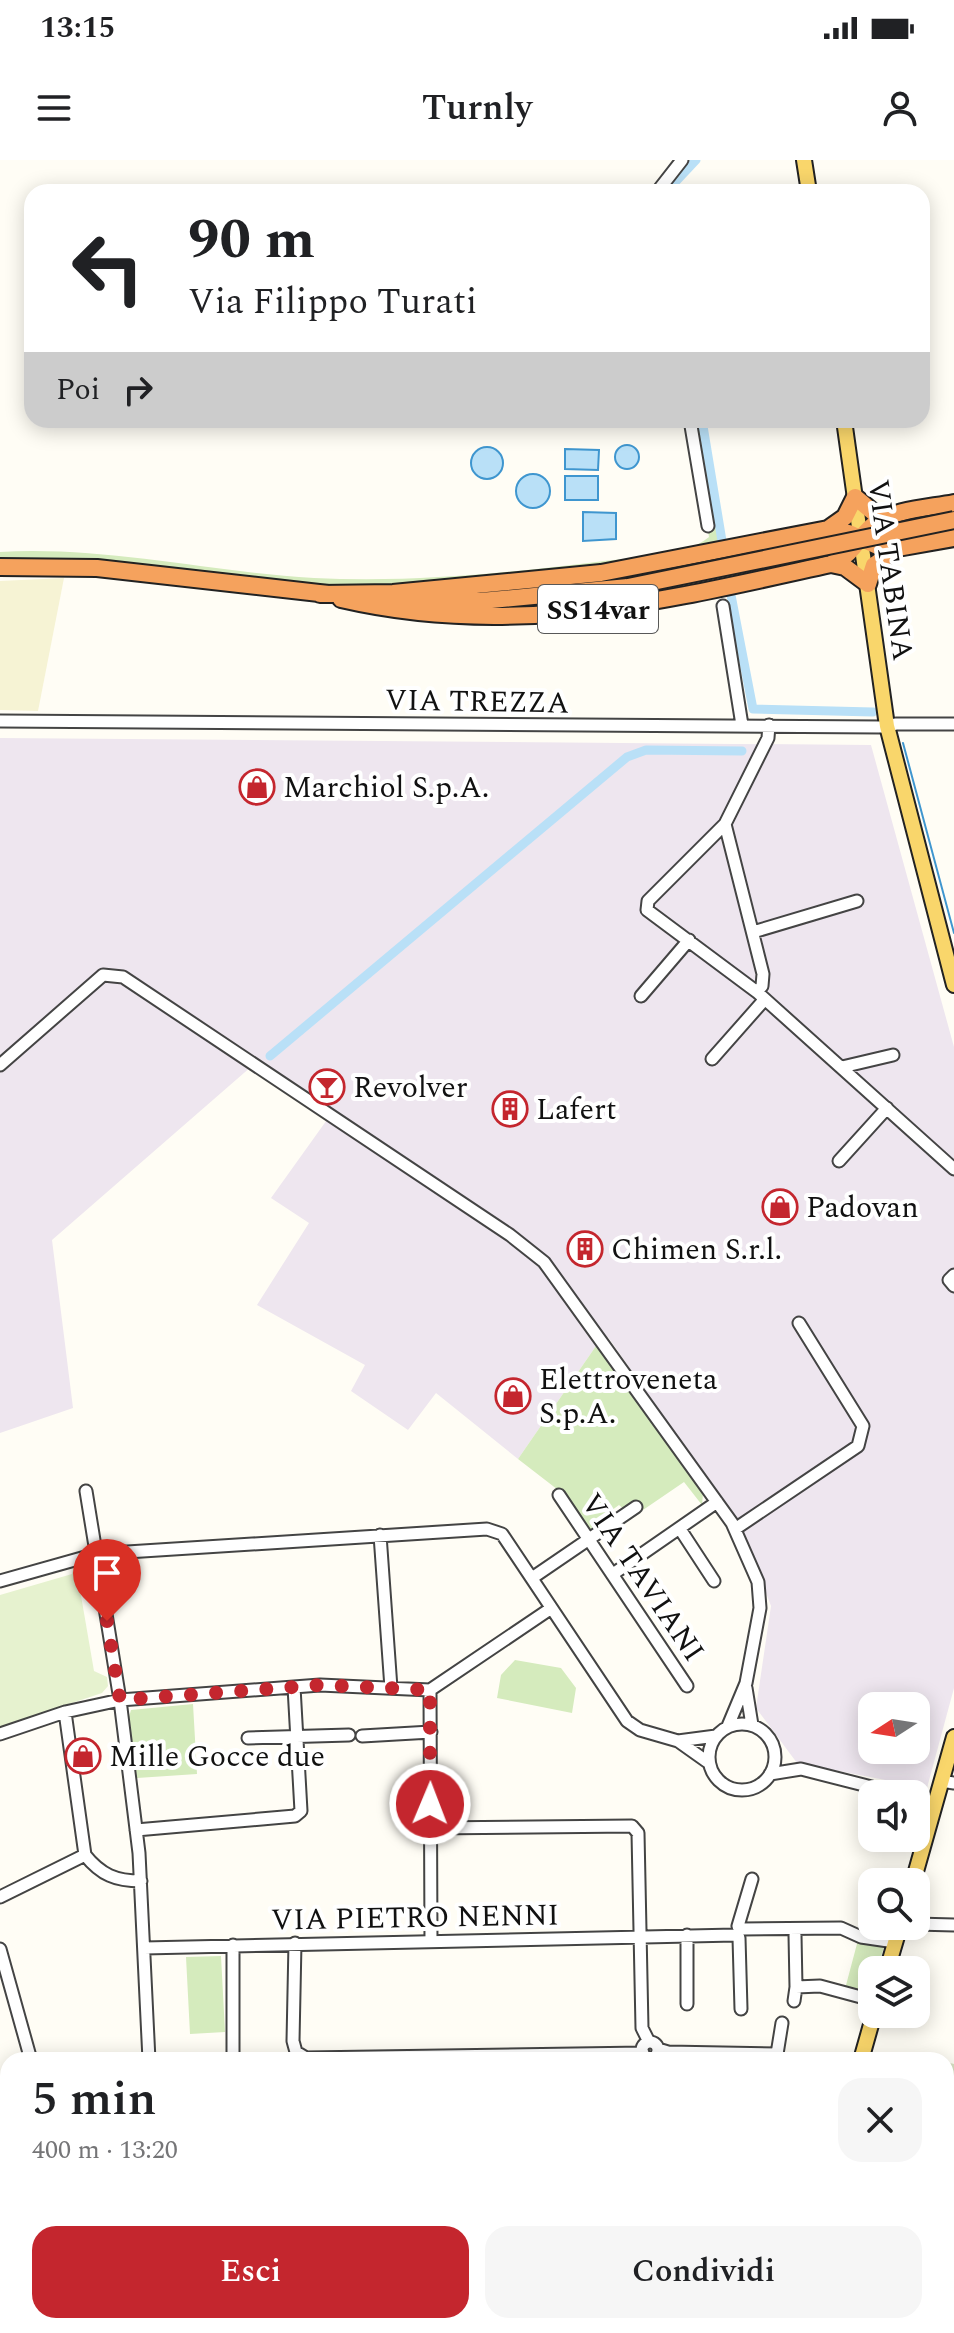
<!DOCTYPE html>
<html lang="it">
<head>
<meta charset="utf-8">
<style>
  body { margin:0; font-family:Spectral,serif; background:#f6f6f6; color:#202124; height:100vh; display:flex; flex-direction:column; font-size:30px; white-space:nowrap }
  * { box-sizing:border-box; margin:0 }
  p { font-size:26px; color:#757577 }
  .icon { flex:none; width:44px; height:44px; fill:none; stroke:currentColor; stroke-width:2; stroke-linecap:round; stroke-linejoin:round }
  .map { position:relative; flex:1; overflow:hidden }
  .details { position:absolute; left:0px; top:1892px; width:954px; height:282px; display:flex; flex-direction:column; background:#fff; border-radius:24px 24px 0 0; box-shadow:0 4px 20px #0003 }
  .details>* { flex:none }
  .banner { position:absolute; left:24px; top:24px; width:906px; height:244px; border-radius:24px; box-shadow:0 4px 20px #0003; background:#fff; color:#202124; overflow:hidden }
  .needle { width:52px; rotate:258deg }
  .buttons { position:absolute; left:858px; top:1532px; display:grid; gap:16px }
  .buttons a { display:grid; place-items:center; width:72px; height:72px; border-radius:16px; background:#fff; box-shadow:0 4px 20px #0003; font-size:40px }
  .pin { position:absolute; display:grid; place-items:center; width:68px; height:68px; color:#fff; margin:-82px -34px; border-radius:50% 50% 50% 0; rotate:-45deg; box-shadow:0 0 8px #0007 }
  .pin .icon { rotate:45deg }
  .me { position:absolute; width:88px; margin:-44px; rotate:1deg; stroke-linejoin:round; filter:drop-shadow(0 0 6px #0008) }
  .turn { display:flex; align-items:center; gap:28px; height:168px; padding:0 32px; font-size:36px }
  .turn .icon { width:104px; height:104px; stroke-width:2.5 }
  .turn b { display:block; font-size:56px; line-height:68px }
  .then { display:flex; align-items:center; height:76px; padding:0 32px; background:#0003; gap:16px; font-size:30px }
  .round { display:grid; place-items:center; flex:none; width:84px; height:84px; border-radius:24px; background:#f6f6f6 }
  .head { display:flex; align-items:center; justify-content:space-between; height:136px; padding:0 32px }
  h1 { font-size:48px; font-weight:600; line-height:60px }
  .primary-button { display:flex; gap:16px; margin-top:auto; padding:16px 32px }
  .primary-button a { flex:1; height:92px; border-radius:24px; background:#c4262e; color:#fff; font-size:32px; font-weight:600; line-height:92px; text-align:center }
  .primary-button a+a { background:#f6f6f6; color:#202124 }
  .status { display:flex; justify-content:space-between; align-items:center; height:56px; padding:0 40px; background:#fff; direction:ltr }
  .status svg { height:22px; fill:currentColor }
  header { display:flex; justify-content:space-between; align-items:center; height:104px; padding:0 32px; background:#fff; font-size:36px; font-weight:600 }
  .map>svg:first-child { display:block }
  .industrial { fill:#eee6ef; fill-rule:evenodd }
  .farmland { fill:#f6f3d4 }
  .green { fill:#d5ebbd }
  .cemetery { fill:#d9e3c4 }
  .pitch { fill:#e6f2cf }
  .water { fill:#b9e0f7; stroke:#3f96cf; stroke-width:2 }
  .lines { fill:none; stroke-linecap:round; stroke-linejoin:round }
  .stream { stroke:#3f96cf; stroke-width:2 }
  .canal { stroke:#b9e0f7; stroke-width:9 }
  .minor-casing { stroke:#444; stroke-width:15 }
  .major-casing { stroke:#222; stroke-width:18 }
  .highway-casing { stroke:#222; stroke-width:20 }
  .minor { stroke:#fff; stroke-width:11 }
  .major { stroke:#f9d66b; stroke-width:14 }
  .highway { stroke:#f5a25d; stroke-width:16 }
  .highway-bridge-casing { stroke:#222; stroke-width:20; stroke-linecap:butt }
  .highway-bridge { stroke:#f5a25d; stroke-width:16 }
  .route { stroke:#c4262e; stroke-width:14; stroke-dasharray:0 25.2 }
  .labels { text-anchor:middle; stroke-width:8; stroke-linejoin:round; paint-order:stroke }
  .shield { fill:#fff; stroke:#585858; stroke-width:2 }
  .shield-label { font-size:28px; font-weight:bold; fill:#111 }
  .street-label { font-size:30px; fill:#111; stroke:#fff }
  .poi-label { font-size:30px; fill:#111; stroke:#fff; text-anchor:start }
</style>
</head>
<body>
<div class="status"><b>13:15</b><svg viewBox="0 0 49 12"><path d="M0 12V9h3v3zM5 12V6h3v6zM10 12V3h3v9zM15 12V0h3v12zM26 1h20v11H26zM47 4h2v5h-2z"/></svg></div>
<header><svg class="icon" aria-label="menu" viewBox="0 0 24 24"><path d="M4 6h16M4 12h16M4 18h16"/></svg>Turnly<svg class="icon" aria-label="person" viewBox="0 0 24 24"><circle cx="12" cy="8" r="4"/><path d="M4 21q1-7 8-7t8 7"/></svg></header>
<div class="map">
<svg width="954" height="2173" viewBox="0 0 954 2173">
  <rect width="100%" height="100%" fill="#fffdf5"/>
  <!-- industrial -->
  <path class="industrial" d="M0,578L871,585L954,887V1528L927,1628L797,1603L756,1548L771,1446L741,1367L608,1177L596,1186L518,1299L436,1233L408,1270L351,1231L365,1205L257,1145L309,1063L271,1038L334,950L259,900L52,1080L73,1248L0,1273ZM872,1546H916V1590H872Z"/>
  <!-- farmland -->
  <path class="farmland" d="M64,418L38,551L0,550V421Z"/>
  <!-- green -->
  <path class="green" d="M690,260H699L720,388L645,403L410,429L322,426L73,400L0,401V392C106,386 209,412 314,418C410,423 508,413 604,401C636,397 683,398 709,377Z
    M732,416L734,421L659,436L502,454L484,447L630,436Z
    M596,1186L703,1333L702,1345L684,1322L643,1350L638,1343L626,1351L619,1345L601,1358L604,1364L590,1375L562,1333L518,1299Z
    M515,1500L561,1508L576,1528L572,1553L497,1538L501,1515Z
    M193,1544L197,1614L137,1618L129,1557L131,1550Z
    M858,1780L885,1784L877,1810H872L870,1835L845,1829Z
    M221,1796L225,1872L190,1874L186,1797Z
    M21,2166H162V2173H22Z"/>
  <!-- cemetery -->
  <path class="cemetery" d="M946,1902L954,1904V2093L946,2091Z"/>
  <!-- pitch -->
  <path class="pitch" d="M82,1403L89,1407L91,1413L79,1424L94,1511L107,1517L108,1526L102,1533L0,1567V1435L72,1414L74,1405Z"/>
  <!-- water -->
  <path class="water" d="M615 297a12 12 0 1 1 24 0a12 12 0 1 1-24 0Z
    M471 303a16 16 0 1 1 32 0a16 16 0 1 1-32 0Z
    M565,289L599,290L598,310L565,309Z
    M516 331a17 17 0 1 1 34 0a17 17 0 1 1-34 0Z
    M565,316H598V340H565Z
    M583,352L616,353V379L583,381Z"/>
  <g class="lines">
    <!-- stream -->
    <path class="stream" d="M903,583L954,773"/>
    <!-- canal -->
    <path class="canal" d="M666,32L696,0
      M702,260L722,381
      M731,435L753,549L873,552
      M270,896L627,597L646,590L742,591"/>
    <defs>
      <path id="minor" d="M657,32L682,0
        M690,260L708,366
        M723,446L742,565
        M0,561L882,567L896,564H954
        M769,565L768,578L725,664L648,741L647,750L757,832L954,1009
        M725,664L763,814L762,826L757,832
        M753,772L857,741
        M641,836L689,780
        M712,899L765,839
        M0,905L103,815L123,817L510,1075L544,1102L732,1363L758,1422L760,1448L746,1523L728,1566
        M842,907L893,895
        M839,1001L887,948
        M954,1115L949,1120L954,1126
        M86,1331L120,1540L139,1693L149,1900
        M559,1335L687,1526
        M680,1369L714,1421
        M735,1369L858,1286L863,1266L799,1163
        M380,1375L391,1528
        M613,1414L717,1342
        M532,1418L636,1347
        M0,1421L96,1394L487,1369L502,1374L627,1561L640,1570L678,1581L709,1603
        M746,1528L752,1565
        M430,1530L431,1781
        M65,1552L85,1695C101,1715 116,1721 141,1721
        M709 1597a33 33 0 1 1 66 0a33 33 0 1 1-66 0Z
        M0,1574L65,1552L120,1540L320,1525L430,1530L550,1449
        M362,1576L431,1572
        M248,1578L349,1575
        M678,1581L716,1576
        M770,1614L801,1609L899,1634
        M941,1621L954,1623
        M916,1638L935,1643
        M430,1668L632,1666L638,1673L642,1868L649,1882
        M136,1670L295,1656L301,1651L294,1527
        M752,1719L738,1766L742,1769L841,1768L861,1777L895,1782
        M0,1737L85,1695
        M916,1764L954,1765
        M795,1775L796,1827L820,1826L872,1840
        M295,1783L293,1881L296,1892L306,1898L643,1893
        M144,1788L735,1775L739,1778L741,1849
        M0,1789L31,1900
        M794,1841L796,1827
        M687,1844V1775
        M642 1890a8 8 0 1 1 16 0a8 8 0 1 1-16 0Z
        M658,1889L668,1892L777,1894L782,1863
        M233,1900V1785
        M0,1931L8,1947
        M0,2001L8,2000
        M699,2166L728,2173
        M172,2167L250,2166
        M782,2173L784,2166"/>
      <path id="major" d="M804,0L809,32
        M844,260L887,566L954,825
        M913,1722L954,1577
        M887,1810L900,1766
        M861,1900L874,1854
        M0,2087L8,2086
        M946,2134L954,2136"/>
      <path id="highway" d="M828,369L845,357L855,337L873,352L891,356
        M831,404C858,391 854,381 873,365C894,349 929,348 954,343
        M0,407L97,408L328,434
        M320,434L393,433L601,413L828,369L849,373L886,390L954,378
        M341,439C514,479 662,441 831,404L845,407L868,424L874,405L896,390
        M399,440L481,441L628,427"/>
    </defs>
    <!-- minor casing -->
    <use href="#minor" class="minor-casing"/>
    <!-- major casing -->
    <use href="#major" class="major-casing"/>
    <!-- highway casing -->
    <use href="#highway" class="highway-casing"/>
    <!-- minor -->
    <use href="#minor" class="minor"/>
    <!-- major -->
    <use href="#major" class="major"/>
    <!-- highway -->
    <use href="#highway" class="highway"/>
    <defs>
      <path id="highway-bridge" d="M628,427L954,360"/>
    </defs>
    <!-- highway-bridge casing -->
    <use href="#highway-bridge" class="highway-bridge-casing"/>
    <!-- highway-bridge -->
    <use href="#highway-bridge" class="highway-bridge"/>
  </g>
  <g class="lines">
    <!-- route -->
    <path class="route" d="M107,1461L120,1540L320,1525L430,1530V1644"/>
  </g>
  <!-- icons -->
  <defs>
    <symbol id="shop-ring" viewBox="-11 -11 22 22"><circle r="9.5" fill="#fff" stroke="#c4262e" stroke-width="1.5"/><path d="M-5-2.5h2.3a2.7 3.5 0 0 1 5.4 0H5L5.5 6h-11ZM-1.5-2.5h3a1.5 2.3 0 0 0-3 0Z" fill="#c4262e"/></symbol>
    <symbol id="bar-ring" viewBox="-11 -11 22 22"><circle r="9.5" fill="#fff" stroke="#c4262e" stroke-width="1.5"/><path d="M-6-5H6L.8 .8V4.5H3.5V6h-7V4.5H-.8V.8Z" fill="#c4262e"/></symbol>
    <symbol id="building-ring" viewBox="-11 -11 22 22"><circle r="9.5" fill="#fff" stroke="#c4262e" stroke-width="1.5"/><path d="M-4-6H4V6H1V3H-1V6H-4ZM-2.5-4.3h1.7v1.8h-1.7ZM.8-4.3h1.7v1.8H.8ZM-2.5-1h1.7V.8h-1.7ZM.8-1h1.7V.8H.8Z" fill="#c4262e"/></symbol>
  </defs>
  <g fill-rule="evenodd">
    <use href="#shop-ring" x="237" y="607" width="40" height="40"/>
    <use href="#bar-ring" x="307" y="907" width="40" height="40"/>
    <use href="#building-ring" x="490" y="929" width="40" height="40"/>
    <use href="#shop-ring" x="760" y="1027" width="40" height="40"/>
    <use href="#building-ring" x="565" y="1069" width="40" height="40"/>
    <use href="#shop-ring" x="493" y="1216" width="40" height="40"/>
    <use href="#shop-ring" x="63" y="1576" width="40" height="40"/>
  </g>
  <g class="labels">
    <!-- shield labels -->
    <rect class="shield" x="538" y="425" width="120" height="48" rx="6"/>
    <g class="shield-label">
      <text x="598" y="459">SS14var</text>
    </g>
    <!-- street labels -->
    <g class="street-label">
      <text transform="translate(891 410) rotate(82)" y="10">VIA TABINA</text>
      <text transform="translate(477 541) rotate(1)" y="10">VIA TREZZA</text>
      <text transform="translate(643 1417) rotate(56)" y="10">VIA TAVIANI</text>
      <text transform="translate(415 1757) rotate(-1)" y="10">VIA PIETRO NENNI</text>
    </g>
    <!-- poi labels -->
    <g class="poi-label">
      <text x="283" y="637">Marchiol S.p.A.</text>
      <text x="353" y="937">Revolver</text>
      <text x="536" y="959">Lafert</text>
      <text x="806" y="1057">Padovan</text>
      <text x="611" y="1099">Chimen S.r.l.</text>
      <text x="539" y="1229">Elettroveneta<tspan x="539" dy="34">S.p.A.</tspan></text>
      <text x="109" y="1606">Mille Gocce due</text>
    </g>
  </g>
</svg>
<div class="buttons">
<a><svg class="needle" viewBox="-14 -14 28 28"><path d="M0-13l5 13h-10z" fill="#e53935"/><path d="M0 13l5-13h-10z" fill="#757577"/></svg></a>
<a><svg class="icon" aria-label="sound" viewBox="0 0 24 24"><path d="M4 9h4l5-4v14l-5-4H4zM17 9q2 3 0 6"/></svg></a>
<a><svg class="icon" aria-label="search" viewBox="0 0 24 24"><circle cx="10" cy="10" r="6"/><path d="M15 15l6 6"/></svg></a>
<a><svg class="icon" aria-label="layers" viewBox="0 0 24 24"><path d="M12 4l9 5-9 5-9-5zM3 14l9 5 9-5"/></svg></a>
</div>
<div class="pin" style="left:107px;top:1461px;background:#d93025"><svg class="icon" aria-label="arrive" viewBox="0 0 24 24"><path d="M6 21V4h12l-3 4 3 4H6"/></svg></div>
<svg class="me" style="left:430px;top:1644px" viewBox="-20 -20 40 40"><circle r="17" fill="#c4262e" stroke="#fff" stroke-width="3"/><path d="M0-11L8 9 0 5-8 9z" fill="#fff"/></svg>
<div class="banner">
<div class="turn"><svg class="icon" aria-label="left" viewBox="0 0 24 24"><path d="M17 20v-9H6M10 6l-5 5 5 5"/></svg><div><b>90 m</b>Via Filippo Turati</div></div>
<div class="then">Poi<svg class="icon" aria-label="right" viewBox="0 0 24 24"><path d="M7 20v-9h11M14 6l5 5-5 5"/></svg></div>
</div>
<section class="details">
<div class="head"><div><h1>5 min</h1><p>400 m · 13:20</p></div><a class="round"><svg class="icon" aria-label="close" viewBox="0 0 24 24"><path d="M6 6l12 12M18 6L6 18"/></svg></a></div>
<div class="primary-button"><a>Esci</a><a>Condividi</a></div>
</section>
</div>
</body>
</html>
